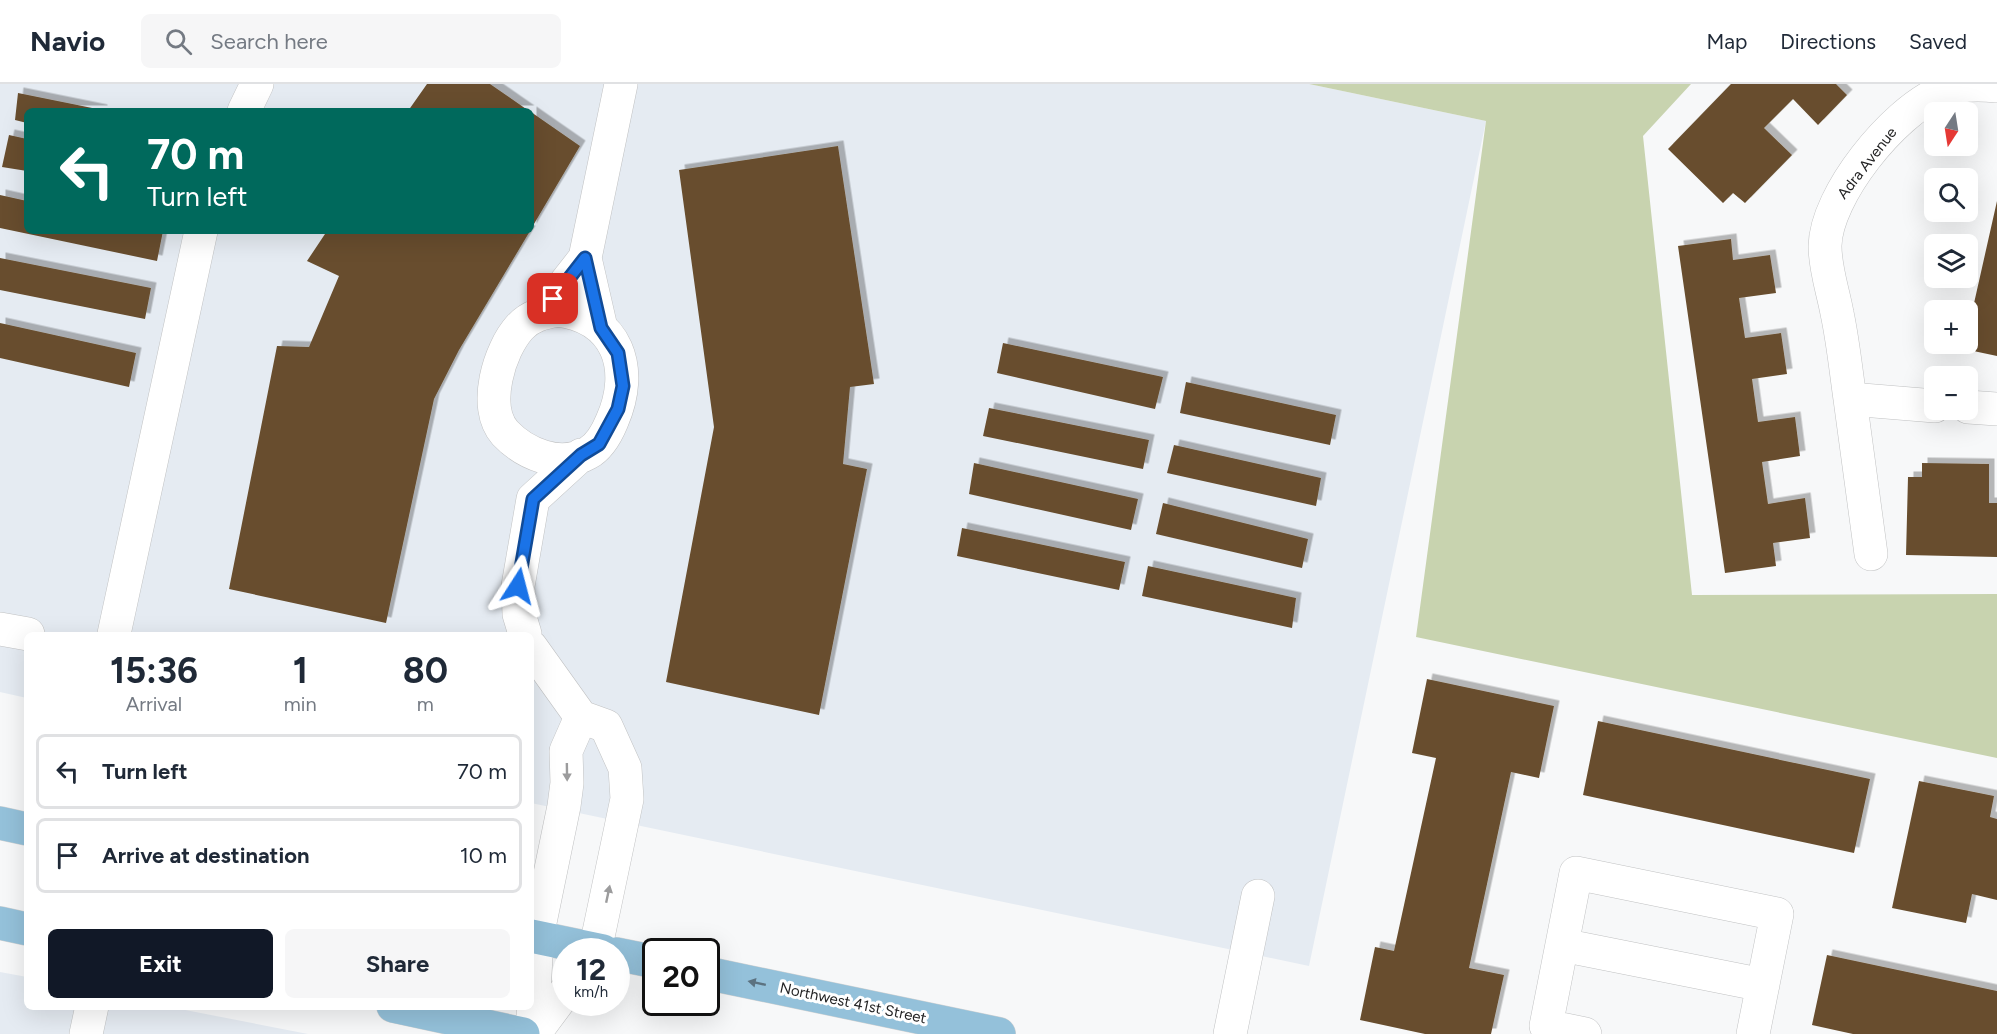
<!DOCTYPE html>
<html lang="en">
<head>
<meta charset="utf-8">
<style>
  body { margin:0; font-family:Figtree,sans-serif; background:#f6f6f7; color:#1f2937; height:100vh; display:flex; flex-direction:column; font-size:22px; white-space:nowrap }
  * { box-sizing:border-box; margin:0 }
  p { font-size:20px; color:#747a83 }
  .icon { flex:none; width:33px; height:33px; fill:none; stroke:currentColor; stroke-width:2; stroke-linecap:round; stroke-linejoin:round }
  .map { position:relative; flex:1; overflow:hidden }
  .side { position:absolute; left:24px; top:548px; width:510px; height:378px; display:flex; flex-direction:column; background:#fff; border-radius:9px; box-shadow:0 6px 24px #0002 }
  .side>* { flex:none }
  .banner { position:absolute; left:24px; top:24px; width:510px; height:126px; border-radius:9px; box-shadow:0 6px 24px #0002; background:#00695c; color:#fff; overflow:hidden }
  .needle { width:39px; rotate:192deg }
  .controls { position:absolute; left:1924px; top:18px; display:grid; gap:12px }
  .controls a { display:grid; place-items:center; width:54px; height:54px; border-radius:9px; background:#fff; box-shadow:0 6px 24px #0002; font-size:30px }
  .speed { position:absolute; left:552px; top:854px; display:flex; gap:12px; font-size:30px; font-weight:700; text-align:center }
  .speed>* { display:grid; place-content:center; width:78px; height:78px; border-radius:50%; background:#fff; box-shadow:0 6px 24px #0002; line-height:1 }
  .speed small { font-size:15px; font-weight:400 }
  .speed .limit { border:3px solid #111; border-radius:9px; background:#fff; color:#111 }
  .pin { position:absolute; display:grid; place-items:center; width:51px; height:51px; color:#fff; margin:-26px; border-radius:12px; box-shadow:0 3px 9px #0006 }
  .me { position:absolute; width:66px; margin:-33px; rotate:9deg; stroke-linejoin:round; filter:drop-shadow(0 0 4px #0008) }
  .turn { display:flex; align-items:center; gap:21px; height:126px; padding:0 24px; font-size:27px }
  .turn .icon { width:78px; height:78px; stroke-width:2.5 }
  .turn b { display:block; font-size:42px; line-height:51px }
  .eta { display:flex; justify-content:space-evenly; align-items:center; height:102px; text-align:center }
  .eta b { font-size:36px; font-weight:700; line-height:42px }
  .cta { display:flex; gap:12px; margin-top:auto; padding:12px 24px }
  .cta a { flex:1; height:69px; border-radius:9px; background:#111827; color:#fff; font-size:24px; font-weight:700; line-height:69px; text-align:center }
  .cta a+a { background:#f6f6f7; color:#1f2937 }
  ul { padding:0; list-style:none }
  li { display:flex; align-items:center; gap:18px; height:75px; margin:0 12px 9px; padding:0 12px; border:3px solid #e0e1e3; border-radius:9px }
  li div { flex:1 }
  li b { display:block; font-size:22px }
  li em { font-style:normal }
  header { display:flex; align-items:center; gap:36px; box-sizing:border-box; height:84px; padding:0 30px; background:#fff; border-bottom:2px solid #e0e1e3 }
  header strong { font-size:28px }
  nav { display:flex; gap:33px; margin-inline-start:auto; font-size:21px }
  .search { width:420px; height:54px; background:#f6f6f7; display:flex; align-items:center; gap:15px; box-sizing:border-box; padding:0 21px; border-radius:9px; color:#747a83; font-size:22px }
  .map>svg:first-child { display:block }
  .built { fill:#e5ebf2; fill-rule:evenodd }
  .green { fill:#c8d3af }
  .building { fill:#684e2e; filter:url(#shadow) }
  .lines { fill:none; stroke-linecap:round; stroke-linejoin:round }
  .minor-casing { stroke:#c1c2c3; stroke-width:34 }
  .major-casing { stroke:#d3d3d3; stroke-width:34 }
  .minor { stroke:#fff; stroke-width:33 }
  .major { stroke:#94c1da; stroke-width:33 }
  .oneway { fill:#9c9c9d }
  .oneway2 { fill:#5c7280 }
  .route-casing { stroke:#114b97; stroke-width:15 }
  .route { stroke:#1a73e8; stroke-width:10 }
  .labels { text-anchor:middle; stroke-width:6; stroke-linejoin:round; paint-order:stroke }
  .street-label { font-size:15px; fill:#242425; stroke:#fff }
</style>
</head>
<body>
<header>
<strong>Navio</strong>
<div class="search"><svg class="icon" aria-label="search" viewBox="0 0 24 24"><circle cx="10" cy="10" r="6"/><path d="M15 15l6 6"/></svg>Search here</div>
<nav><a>Map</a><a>Directions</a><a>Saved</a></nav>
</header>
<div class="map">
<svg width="1997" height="950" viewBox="0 0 1997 950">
  <defs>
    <filter id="shadow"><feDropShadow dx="5.5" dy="-5.5" stdDeviation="0" flood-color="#0004"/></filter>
  </defs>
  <rect width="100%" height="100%" fill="#f7f8f9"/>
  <!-- built -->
  <path class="built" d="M0,0H1309L1486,37L1309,882L531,719V550H27V614L0,608ZM27,27H531V147H27Z
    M0,888L27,893V922L170,923L308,950H0Z"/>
  <!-- green -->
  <path class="green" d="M1309,0H1691L1643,52L1692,511L1997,510V674L1416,553L1486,37Z"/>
  <!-- building -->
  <path class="building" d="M427,0H490L529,27H408Z
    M1731,0H1836L1847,11L1818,41L1793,15L1764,44L1792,71L1745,119L1733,109L1723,119L1668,65Z
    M18,9L102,26V27H27V39L15,36Z
    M531,28L580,62L531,145Z
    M9,51L27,55V87L2,83Z
    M838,62L874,300L850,303L843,380L867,385L819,631L666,598L714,343L679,86Z
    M0,111L27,117V147H163L157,177L0,144Z
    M1997,117V272L1964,265L1965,260H1968V246Z
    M327,147H530L459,266L434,315L386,539L229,505L277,262L309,263L339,192L307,177Z
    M1731,155L1733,176L1770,171L1776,209L1739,214L1745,254L1781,249L1787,290L1752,295L1758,338L1795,333L1800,372L1762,378L1768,420L1805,414L1810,454L1773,459L1776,482L1725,489L1678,162Z
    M0,174L151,204L145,235L0,206Z
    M0,239L136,269L129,303L0,274Z
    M1003,259L1163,293L1155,325L997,289Z
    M1186,298L1336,331L1330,361L1180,329Z
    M989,324L1149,356L1143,385L983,352Z
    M1174,361L1321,394L1316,422L1167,389Z
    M974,379L1138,415L1131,446L969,410Z
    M1922,379L1989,380V419H1997V473L1906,471L1908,393H1922Z
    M1163,419L1308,455L1302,484L1156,450Z
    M962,444L1125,478L1119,506L957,472Z
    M1148,482L1296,514L1292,544L1142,512Z
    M1427,595L1554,622L1539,694L1511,688L1469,884L1504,891L1491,950H1425L1360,936L1375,863L1394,867L1436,674L1412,669Z
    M1598,637L1870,695L1854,769L1583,711Z
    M1919,697L1994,712L1990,733L1997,735V816L1972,810L1966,839L1892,824Z
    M1827,871L1997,907V950H1853L1812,941Z"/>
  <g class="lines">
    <defs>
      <path id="minor" d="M244,27L257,0
        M557,226C618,233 635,285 612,337C607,349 599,363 588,369C560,385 525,370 505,349C482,323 499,266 520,243C530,232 543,229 557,226Z
        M542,229L585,174
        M601,244L585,174L621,0
        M1850,315L1871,470
        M1935,322L1850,315C1846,287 1843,257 1837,229C1833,207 1825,185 1825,162C1826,111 1893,29 1939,9C1958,0 1977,0 1997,2
        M1968,323L1997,325
        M0,545L28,550
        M114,550L201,147
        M525,550L519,530L518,502L533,415L581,371
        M531,563L581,633L606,642L625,684L627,715L595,867
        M1562,861L1763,901
        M86,950L92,922
        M532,950L537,853L564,722L567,699L566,667L581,633
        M534,950L566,907
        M1230,950L1258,812
        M1585,950L1546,942L1576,789L1777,830L1753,950"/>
      <path id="major" d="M0,739L27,745
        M0,839L27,845
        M531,852L603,867
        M616,870L656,878
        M706,889L999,950
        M393,922L523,950"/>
    </defs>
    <!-- minor casing -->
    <use href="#minor" class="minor-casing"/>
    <!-- major casing -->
    <use href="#major" class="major-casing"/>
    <!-- minor -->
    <use href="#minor" class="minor"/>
    <!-- major -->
    <use href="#major" class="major"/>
  </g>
  <!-- one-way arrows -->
  <defs><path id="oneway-solid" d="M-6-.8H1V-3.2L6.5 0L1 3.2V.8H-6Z" transform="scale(1.5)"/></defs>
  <g class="oneway">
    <use href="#oneway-solid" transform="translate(567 688) rotate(89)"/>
    <use href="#oneway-solid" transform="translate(608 810) rotate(-78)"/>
  </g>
  <use class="oneway2" href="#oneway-solid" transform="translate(757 899) rotate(-168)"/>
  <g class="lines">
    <defs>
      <path id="route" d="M518,502L533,415L581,371L599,360L618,325L623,302L618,269L601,244L585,174L553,215"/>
    </defs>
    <!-- route casing -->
    <use href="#route" class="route-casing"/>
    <!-- route -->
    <use href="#route" class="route"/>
  </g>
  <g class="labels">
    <!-- street labels -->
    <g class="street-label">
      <text transform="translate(1867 79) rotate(-52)" y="5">Adra Avenue</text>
      <text transform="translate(853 919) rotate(12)" y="5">Northwest 41st Street</text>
    </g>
  </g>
</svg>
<div class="controls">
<a><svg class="needle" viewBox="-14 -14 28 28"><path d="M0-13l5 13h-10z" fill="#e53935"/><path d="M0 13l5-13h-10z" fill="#747a83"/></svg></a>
<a><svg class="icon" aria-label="search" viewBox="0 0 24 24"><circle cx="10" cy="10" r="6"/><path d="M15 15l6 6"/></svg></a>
<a><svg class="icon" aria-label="layers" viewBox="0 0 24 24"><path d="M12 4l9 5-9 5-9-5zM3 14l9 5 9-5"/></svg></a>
<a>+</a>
<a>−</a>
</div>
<div class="speed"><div>12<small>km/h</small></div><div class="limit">20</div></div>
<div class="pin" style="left:553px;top:215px;background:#d93025"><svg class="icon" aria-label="arrive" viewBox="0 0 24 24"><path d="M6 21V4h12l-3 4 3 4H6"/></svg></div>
<svg class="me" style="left:518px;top:502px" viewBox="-20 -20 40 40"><path d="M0-17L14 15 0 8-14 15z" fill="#1a73e8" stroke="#fff" stroke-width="4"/></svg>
<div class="banner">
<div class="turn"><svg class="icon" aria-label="left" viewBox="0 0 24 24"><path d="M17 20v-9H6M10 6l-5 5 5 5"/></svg><div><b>70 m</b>Turn left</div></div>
</div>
<section class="side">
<div class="eta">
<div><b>15:36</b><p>Arrival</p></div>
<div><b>1</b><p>min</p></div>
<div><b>80</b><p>m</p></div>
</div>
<ul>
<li><svg class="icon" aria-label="left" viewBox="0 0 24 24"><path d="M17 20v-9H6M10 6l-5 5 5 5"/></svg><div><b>Turn left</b></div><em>70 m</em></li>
<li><svg class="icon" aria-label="arrive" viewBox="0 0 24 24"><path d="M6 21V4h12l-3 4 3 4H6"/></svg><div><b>Arrive at destination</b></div><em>10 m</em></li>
</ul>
<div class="cta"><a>Exit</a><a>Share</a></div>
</section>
</div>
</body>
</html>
